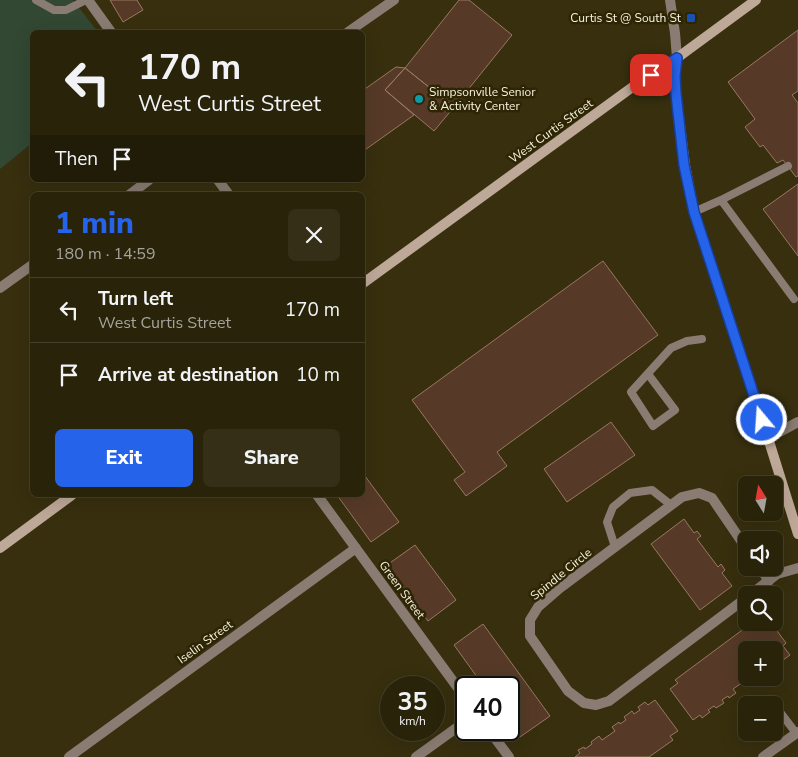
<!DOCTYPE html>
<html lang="en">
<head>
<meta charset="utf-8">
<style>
  body { margin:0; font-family:"Nunito Sans",sans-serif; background:#352f18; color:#f1f3f6; height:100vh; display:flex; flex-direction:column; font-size:19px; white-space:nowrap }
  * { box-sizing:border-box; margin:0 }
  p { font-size:16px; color:#a5a49c }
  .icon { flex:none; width:28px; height:28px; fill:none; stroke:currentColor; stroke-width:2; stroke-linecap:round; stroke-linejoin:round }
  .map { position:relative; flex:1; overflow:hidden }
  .side { position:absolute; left:30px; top:192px; width:335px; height:305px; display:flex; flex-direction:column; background:#29230a; border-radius:8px; box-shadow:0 5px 20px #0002,0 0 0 1px #45402b }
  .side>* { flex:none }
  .banner { position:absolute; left:30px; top:30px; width:335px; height:152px; border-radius:8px; box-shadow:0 5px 20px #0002,0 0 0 1px #45402b; background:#29230a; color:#f1f3f6; overflow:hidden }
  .needle { width:32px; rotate:349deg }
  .controls { position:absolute; left:738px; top:476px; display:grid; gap:10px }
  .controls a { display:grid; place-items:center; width:45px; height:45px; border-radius:8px; background:#29230a; box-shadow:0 5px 20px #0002,0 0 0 1px #45402b; font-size:25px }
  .speed { position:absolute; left:380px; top:676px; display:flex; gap:10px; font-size:25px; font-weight:700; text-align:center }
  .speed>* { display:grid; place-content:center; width:65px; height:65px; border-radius:50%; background:#29230a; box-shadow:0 5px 20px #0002,0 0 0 1px #45402b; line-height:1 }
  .speed small { font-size:12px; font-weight:400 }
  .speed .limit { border:2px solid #111; border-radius:8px; background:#fff; color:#111 }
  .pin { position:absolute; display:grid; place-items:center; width:42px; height:42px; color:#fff; margin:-21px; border-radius:10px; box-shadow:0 2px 8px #0006 }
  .me { position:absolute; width:55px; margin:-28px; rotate:342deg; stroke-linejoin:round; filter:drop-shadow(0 0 4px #0008) }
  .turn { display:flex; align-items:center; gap:18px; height:105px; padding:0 25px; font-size:22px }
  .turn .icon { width:65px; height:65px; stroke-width:2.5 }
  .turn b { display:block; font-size:35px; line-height:42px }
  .then { display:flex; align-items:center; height:48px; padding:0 25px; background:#0003; gap:10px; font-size:19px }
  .round { display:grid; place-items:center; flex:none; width:52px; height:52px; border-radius:8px; background:#352f18 }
  .summary { display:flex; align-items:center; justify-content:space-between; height:85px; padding:0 25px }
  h1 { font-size:30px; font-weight:800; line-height:38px; color:#2563eb }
  .action { display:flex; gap:10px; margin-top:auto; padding:10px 25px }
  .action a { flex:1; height:58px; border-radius:8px; background:#2563eb; color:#fff; font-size:20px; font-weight:800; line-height:58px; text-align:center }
  .action a+a { background:#352f18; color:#f1f3f6 }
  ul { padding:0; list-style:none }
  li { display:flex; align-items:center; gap:15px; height:65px; padding:0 25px; border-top:1px solid #45402b }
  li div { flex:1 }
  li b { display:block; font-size:19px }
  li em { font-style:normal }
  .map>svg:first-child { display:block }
  .green { fill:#324833 }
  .building { fill:#563a27; stroke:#987863 }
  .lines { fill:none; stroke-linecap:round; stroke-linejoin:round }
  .lane { stroke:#8a7c72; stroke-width:8 }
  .street { stroke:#8a7c72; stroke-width:10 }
  .secondary { stroke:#bea898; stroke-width:10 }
  .route-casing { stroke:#184099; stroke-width:12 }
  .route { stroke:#2563eb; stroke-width:9 }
  .transit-dot { fill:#1a4fb4; stroke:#2d2504; stroke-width:2 }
  .culture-dot { fill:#0f9aa8; stroke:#2d2504; stroke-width:2 }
  .labels { text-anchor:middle; stroke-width:5; stroke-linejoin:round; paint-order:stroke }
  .poi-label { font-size:12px; fill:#f6f1de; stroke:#2d2504; text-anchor:end }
  .street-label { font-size:12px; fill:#f6f1de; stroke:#2d2504 }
</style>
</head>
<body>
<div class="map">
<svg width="798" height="757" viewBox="0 0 798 757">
  <rect width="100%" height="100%" fill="#372f0e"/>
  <!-- green -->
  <path class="green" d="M0,0H73L98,32H32V143L0,169Z"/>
  <!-- building -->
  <path class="building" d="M110,0H137L143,10L123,22Z
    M459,0H469L512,35L454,107L405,68Z
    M798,30V91L792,95L798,103V176L796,177L783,160L777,163L763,145L760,147L745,127L755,119L728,82Z
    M396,67L405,68L385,90L414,115L362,152V91Z
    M405,68L454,107L434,131L385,90Z
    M798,184V256L763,209Z
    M603,261L658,335L497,452L507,466L466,496L454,480L465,472L412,400Z
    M611,422L635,455L567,502L544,469Z
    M362,472L399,522L371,542L337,495H362Z
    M684,519L694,533L697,531L701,536L697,539L718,567L721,564L725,570L722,573L732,586L700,610L651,544Z
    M415,545L456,600L428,621L387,565Z
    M753,622H766L768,626L772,624L786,643L783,646L790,655L775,666L774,664V650H746V678H757L749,684L746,680L733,689L736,693L729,698L728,696L722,700L724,703L716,708L714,706L708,710L710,712L702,718L700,715L693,720L670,689L678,683L675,680Z
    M483,624L550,716L520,737L509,721V688H485L454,645Z
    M655,700L678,731L670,736L673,740L649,757H575L580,753L578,750L584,747L585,749L592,744L591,742L599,736L602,740L615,731L612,727L619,722L620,724L626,720L624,717L632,711L634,714L640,710L638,707L645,702L648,705Z"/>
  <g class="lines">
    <!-- lane -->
    <path class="lane" d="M36,0L54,10H66L86,0
      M721,200L788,166
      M694,212L721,200L794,299
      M648,374L675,410L653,426L631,392L671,348L687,341L702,339
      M615,547L607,522L613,507L630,493L652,490L671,505
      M770,699L796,733"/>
    <!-- street -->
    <path class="street" d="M88,0L111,32
      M670,0L675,33L677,58
      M348,32L394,0
      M218,180L229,195
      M129,195L149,180
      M0,288L32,265
      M768,438L798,422
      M317,495L466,699
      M746,548L712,498L699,493L682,497L560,588L538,607L530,620V636L568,691L584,703L596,705L609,701L746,598
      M760,568L769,581
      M750,595L777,574L798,568
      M489,730L509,757
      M69,757L356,548
      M416,757L466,721
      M763,757L798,732"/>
    <!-- secondary -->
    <path class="secondary" d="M677,58L675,76L676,94L685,165L694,212L768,438L798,534
      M362,284L638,83L677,58L756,0
      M0,548L72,495"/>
  </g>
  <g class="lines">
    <defs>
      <path id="route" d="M651,75L677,58L675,76L676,94L684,165L694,212L762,420"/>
    </defs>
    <!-- route casing -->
    <use href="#route" class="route-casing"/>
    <!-- route -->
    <use href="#route" class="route"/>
  </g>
  <!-- markers -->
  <rect class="transit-dot" x="686" y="13" width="10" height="10" rx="2.5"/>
  <circle class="culture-dot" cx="419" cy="99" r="5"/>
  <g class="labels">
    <!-- poi labels -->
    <g class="poi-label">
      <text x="681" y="22">Curtis St @ South St</text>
      <text x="429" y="96" text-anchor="start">Simpsonville Senior<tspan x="429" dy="14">&amp; Activity Center</tspan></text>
    </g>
    <!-- street labels -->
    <g class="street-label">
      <text transform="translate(551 131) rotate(-36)" y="4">West Curtis Street</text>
      <text transform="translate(561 574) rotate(-39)" y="4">Spindle Circle</text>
      <text transform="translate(402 590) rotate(54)" y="4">Green Street</text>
      <text transform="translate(205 642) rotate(-36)" y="4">Iselin Street</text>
    </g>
  </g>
</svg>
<div class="controls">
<a><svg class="needle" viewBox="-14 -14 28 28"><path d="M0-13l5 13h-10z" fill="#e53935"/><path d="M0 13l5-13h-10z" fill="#a5a49c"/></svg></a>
<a><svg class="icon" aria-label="sound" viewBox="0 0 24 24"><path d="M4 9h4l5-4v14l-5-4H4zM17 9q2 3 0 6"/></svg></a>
<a><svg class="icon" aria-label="search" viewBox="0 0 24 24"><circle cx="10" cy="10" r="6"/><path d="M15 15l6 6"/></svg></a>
<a>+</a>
<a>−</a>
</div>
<div class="speed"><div>35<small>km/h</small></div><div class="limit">40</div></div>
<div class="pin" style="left:651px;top:75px;background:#d93025"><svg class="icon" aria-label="arrive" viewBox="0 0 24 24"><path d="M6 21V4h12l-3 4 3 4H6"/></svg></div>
<svg class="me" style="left:762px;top:420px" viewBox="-20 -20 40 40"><circle r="17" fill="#2563eb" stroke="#fff" stroke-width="3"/><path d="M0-11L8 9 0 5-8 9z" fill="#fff"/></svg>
<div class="banner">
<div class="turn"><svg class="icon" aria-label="left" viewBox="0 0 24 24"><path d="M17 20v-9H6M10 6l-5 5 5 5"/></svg><div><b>170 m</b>West Curtis Street</div></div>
<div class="then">Then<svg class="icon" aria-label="arrive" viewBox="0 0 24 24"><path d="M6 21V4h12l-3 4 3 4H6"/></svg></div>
</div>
<section class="side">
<div class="summary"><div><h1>1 min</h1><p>180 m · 14:59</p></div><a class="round"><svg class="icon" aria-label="close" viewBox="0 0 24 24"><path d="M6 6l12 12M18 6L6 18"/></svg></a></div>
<ul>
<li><svg class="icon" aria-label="left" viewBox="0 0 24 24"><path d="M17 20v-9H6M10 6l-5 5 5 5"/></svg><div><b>Turn left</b><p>West Curtis Street</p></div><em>170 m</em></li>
<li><svg class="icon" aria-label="arrive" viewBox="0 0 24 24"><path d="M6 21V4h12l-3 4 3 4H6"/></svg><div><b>Arrive at destination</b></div><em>10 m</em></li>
</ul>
<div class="action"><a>Exit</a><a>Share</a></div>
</section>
</div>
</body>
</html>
